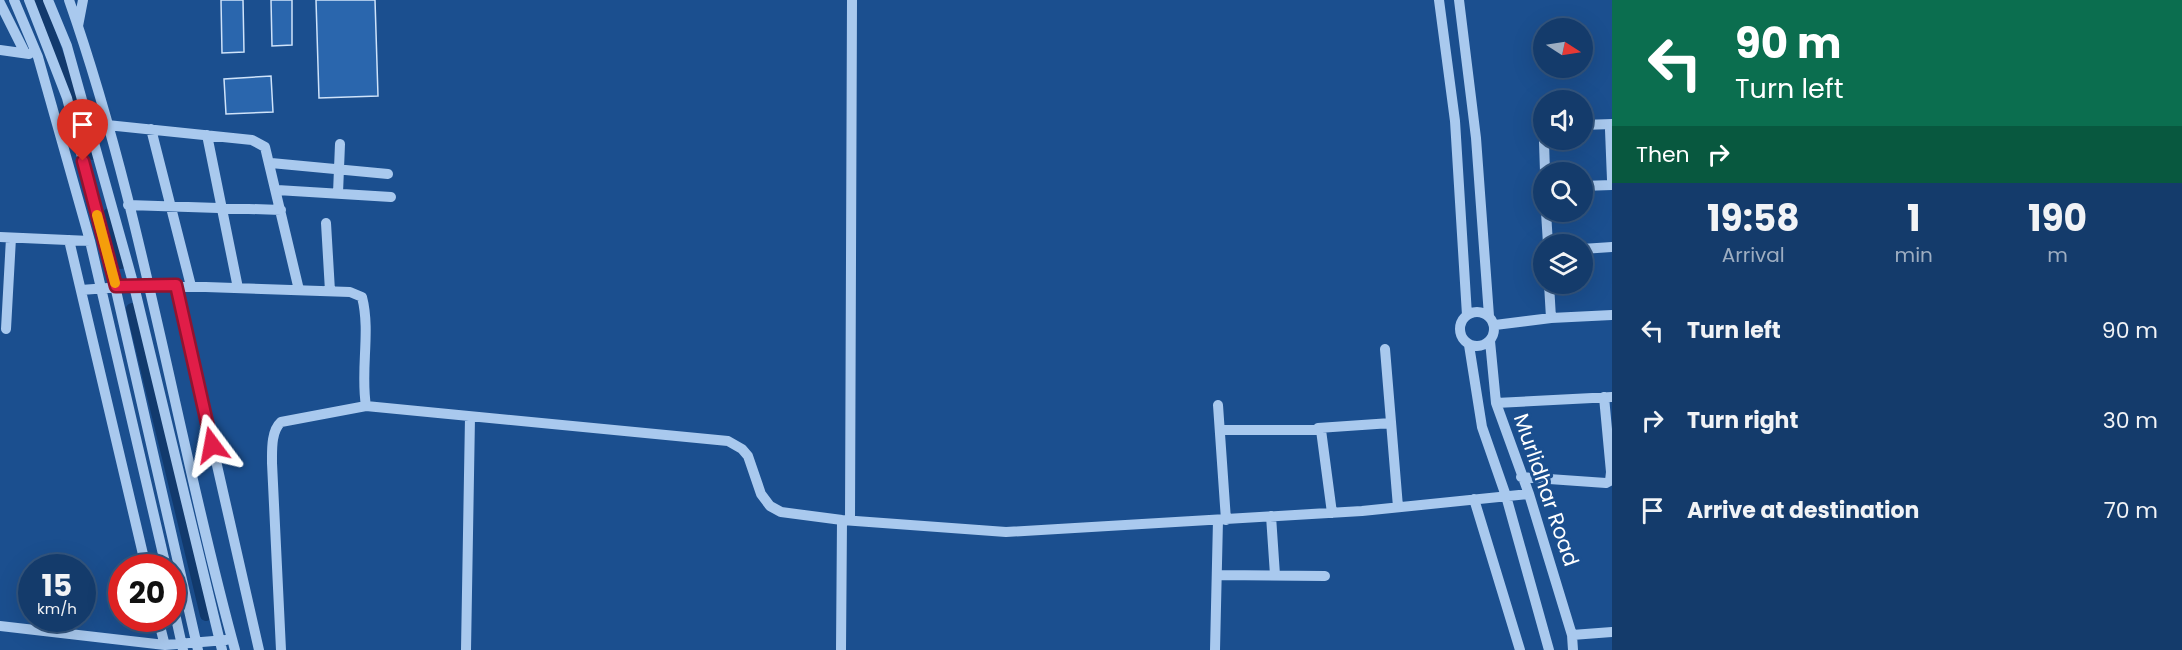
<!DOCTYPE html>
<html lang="en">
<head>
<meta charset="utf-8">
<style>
  body { margin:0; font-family:Poppins,sans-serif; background:#214673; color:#f1f3f6; height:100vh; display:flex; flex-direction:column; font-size:22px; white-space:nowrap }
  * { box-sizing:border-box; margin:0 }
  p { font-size:20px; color:#9dadc1 }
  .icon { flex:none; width:33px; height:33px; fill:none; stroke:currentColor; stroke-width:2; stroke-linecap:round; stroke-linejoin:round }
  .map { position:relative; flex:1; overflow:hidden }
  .sheet { display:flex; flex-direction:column; background:#143b6b; width:570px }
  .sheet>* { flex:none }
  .hud { background:#0b6e4f; color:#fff; overflow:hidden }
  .needle { width:39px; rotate:102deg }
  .fabs { position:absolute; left:1533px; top:18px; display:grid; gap:12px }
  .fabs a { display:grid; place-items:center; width:60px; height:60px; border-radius:50%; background:#143b6b; box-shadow:0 6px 24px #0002,0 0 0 2px #33557e; font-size:30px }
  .speed { position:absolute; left:18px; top:554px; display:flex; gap:12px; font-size:30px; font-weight:700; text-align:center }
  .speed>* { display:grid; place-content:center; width:78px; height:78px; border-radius:50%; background:#143b6b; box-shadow:0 6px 24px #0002,0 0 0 2px #33557e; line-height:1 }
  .speed small { font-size:15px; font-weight:400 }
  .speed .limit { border:9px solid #d22; background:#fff; color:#111 }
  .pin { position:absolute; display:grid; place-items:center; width:51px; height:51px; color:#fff; margin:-62px -26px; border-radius:50% 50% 50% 0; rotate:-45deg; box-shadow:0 0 6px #0007 }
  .pin .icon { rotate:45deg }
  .me { position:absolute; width:66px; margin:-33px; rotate:347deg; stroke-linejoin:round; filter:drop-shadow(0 0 4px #0008) }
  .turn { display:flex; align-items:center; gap:21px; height:126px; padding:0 24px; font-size:27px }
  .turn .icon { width:78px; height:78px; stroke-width:2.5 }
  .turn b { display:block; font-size:42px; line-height:51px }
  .then { display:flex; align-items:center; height:57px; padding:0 24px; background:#0003; gap:12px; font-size:22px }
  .eta { display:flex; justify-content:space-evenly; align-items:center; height:102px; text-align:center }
  .eta b { font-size:36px; font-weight:700; line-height:42px }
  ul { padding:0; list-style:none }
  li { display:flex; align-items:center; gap:18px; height:90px; padding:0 24px }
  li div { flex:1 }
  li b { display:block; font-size:22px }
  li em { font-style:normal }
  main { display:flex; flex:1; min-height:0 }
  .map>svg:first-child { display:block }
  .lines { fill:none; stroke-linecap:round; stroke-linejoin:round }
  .canal { stroke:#123a6d; stroke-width:12 }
  .building { fill:#2a66ad; stroke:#cfe3fa; stroke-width:1.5 }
  .minor { stroke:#a9c9ee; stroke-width:10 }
  .route-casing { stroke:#92132f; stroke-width:15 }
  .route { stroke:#e11d48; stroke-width:10 }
  .slow { stroke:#f59e0b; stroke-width:10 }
  .labels { text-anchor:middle; stroke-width:6; stroke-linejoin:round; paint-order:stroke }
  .street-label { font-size:21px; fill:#fff; stroke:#1b4f8f }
</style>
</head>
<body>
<main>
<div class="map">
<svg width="1612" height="650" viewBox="0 0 1612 650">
  <rect width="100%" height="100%" fill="#1b4f8f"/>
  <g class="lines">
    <!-- canal -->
    <path class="canal" d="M38,0L93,154
      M109,214L121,263
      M132,309L206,615"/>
  </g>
  <!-- building -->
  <path class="building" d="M221,0H243L244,52L222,53Z
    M271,0H292V45L272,46Z
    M316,0H375L378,96L319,98Z
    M271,76L273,112L226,114L224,79Z"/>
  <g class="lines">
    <!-- minor -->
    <path class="minor" d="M14,0L38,57L90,241L166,567
      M29,0L67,98L115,286L198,650
      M48,0L67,46L134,286L222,650
      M69,0C143,211 176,435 235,650
      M1439,0L1455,121L1467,315
      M1459,0L1476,138L1489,316
      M0,3L25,53
      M78,26L83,0
      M0,50L29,54
      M107,125L252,140L265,147L299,290
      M1582,125L1612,124
      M151,129L191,286
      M1610,130L1612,180
      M207,135L238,288
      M1544,142L1545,172
      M271,163L388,174
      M1582,186L1612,185
      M277,190L391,197
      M338,193L340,144
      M128,205L281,210
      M1546,212L1548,244
      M326,223L330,291
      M0,237L90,241
      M69,240L146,567
      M1582,249L1612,247
      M1549,284L1551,318
      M176,285L259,650
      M81,290L148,285L350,292L362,297C371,332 360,370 366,406L281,422C271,431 272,450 272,463L281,650
      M1460 329a17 17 0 1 1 34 0a17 17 0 1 1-34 0Z
      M1495,325L1551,318L1612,315
      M6,329L11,238
      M1490,341L1496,403L1529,494L1572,635L1573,650
      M1469,345L1482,427L1506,496L1549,650
      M1385,349L1398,507
      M1496,403L1612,397
      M1218,405L1226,520
      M366,406L728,441L742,449L748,456L761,494L770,506L781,512L842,520L1006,532L1362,511L1529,494
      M1318,428L1391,423
      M1220,430H1321L1332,513
      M1521,477L1606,483L1610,481L1611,472L1604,397
      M1474,499L1520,650
      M1271,516L1275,575
      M850,520L852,0
      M1217,575L1325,576
      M172,600L183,650
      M158,618L166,650
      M0,626L165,645L226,640
      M1572,635L1612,632
      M466,650L470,417
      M841,650L842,520
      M1215,650L1218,520"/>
  </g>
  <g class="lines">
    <defs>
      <path id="route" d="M83,161L116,286L176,285L212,445"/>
    </defs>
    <!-- route casing -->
    <use href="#route" class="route-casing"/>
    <!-- route -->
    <use href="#route" class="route"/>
    <!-- slow -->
    <path class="slow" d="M97,215L115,283"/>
  </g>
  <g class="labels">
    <!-- street labels -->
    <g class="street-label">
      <text transform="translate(1546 490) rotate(71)" y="7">Murlidhar Road</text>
    </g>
  </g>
</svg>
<div class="fabs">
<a><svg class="needle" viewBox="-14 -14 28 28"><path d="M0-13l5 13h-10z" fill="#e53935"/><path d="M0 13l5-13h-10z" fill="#9dadc1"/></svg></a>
<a><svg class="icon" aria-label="sound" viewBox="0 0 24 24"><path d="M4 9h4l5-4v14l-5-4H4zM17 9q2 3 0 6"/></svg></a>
<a><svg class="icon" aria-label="search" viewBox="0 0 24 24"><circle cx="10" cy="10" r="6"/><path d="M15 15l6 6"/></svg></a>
<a><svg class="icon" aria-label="layers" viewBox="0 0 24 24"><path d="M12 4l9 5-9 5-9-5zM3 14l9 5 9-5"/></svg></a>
</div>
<div class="speed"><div>15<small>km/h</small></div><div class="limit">20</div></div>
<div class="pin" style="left:83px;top:161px;background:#d93025"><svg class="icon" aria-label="arrive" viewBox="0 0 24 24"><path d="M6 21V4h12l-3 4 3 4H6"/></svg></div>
<svg class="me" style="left:212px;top:445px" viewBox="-20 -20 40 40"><path d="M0-17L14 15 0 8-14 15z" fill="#e11d48" stroke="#fff" stroke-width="4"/></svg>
</div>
<section class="sheet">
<div class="hud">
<div class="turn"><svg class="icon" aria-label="left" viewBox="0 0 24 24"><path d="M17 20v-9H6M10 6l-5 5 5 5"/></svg><div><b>90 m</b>Turn left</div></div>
<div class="then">Then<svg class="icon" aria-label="right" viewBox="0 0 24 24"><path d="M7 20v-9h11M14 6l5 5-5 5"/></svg></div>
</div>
<div class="eta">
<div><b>19:58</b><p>Arrival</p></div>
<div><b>1</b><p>min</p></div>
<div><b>190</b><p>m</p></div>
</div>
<ul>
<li><svg class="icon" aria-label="left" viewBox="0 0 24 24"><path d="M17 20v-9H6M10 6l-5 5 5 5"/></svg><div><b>Turn left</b></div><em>90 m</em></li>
<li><svg class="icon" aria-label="right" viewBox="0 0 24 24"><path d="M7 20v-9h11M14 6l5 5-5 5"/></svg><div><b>Turn right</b></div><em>30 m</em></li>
<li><svg class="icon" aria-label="arrive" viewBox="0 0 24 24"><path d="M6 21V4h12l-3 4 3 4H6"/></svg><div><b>Arrive at destination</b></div><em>70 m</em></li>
</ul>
</section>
</main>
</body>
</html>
